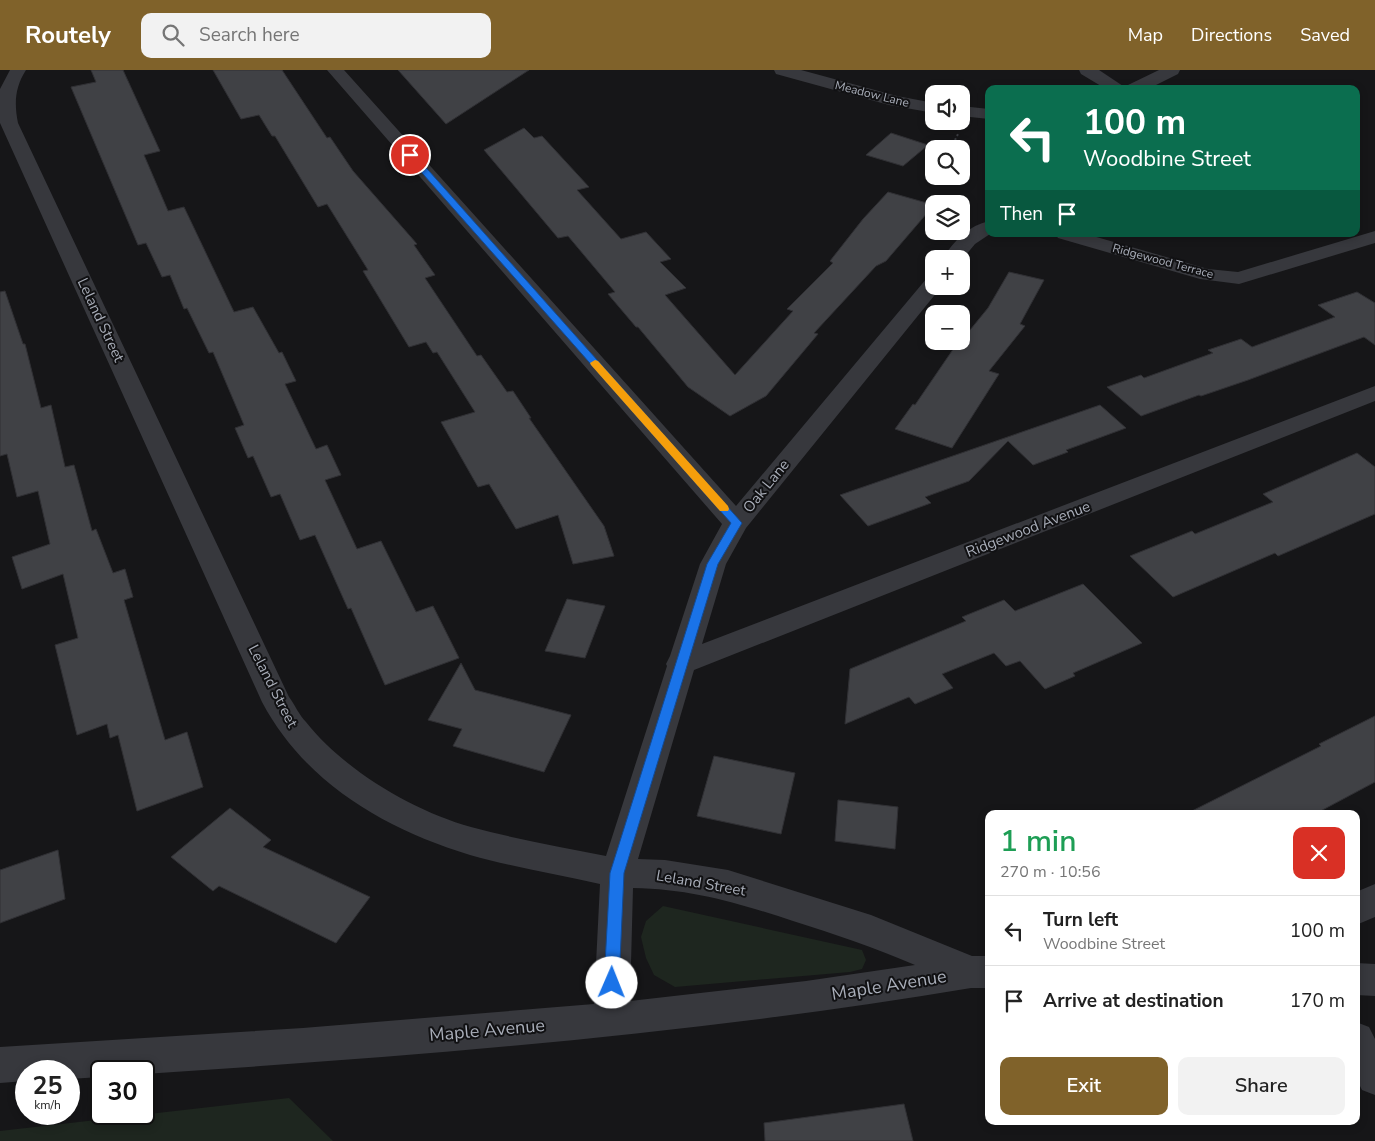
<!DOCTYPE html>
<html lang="en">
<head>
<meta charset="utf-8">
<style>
  body { margin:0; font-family:"Nunito Sans",sans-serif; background:#f2f2f2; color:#222; height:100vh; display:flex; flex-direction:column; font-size:19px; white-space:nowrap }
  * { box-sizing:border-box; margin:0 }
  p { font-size:16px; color:#767676 }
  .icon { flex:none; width:28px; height:28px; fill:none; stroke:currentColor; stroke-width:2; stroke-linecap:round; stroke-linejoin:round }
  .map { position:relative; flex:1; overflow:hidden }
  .details { position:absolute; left:985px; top:740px; width:375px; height:315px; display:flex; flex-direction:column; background:#fff; border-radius:10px; box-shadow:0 2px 8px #0003 }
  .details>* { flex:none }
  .banner { position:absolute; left:985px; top:15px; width:375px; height:152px; border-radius:10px; box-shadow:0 2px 8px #0003; background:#0b6e4f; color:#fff; overflow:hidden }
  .fabs { position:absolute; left:925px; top:15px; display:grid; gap:10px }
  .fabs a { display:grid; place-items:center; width:45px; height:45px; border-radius:10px; background:#fff; box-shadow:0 2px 8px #0003; font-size:25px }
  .speed { position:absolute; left:15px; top:990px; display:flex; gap:10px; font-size:25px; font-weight:700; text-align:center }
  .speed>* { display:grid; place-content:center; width:65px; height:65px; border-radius:50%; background:#fff; box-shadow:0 2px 8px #0003; line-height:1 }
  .speed small { font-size:12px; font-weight:400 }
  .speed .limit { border:2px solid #111; border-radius:8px; background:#fff; color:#111 }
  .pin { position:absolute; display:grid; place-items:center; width:42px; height:42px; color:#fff; margin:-21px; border:2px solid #fff; border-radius:50%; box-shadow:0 1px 5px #0007 }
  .me { position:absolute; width:55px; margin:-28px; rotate:1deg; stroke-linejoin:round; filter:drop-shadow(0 0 4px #0008) }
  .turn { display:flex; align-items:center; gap:18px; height:105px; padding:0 15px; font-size:22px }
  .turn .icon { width:65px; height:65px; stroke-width:2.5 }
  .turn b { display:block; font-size:35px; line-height:42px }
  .then { display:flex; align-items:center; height:48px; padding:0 15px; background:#0003; gap:10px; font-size:19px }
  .round { display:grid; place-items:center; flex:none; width:52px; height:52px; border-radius:10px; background:#f2f2f2 }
  .head { display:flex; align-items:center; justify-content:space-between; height:85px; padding:0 15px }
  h1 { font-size:30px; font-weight:600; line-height:38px; color:#1e9e55 }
  .button { display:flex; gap:10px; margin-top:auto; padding:10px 15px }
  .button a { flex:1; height:58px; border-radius:10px; background:#80622a; color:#fff; font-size:20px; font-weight:600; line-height:58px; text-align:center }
  .button a+a { background:#f2f2f2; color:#222 }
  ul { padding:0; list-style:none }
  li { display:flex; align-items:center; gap:15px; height:70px; padding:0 15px; border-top:1px solid #e0e0e0 }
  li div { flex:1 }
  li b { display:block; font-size:19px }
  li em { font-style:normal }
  header { display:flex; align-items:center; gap:30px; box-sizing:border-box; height:70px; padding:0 25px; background:#80622a; color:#fff }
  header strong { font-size:24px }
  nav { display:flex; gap:28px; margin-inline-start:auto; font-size:18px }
  .search { width:350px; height:45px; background:#f2f2f2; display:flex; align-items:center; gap:12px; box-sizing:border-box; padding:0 18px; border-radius:10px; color:#767676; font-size:19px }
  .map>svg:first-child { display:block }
  .green { fill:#1e261f }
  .building { fill:#404145; stroke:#303034 }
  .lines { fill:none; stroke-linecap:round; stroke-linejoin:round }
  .path { stroke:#3d3f44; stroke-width:2; stroke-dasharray:2 2.5; stroke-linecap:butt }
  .street { fill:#37383d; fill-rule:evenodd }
  .route { fill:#1a73e8; stroke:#114b97 }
  .slow { fill:#f59e0b }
  .labels { text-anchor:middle; stroke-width:4; stroke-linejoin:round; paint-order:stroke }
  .far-street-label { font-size:12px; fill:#a8adb8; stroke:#111113 }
  .street-label { font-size:15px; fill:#a8adb8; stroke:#111113 }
  .near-street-label { font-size:18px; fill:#a8adb8; stroke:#111113 }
</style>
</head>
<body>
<header>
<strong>Routely</strong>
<div class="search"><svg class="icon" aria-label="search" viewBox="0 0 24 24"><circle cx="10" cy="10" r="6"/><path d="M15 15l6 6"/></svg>Search here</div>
<nav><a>Map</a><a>Directions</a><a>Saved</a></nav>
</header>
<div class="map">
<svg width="1375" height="1071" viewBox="0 0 1375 1071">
  <rect width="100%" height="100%" fill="#161618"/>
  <!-- green -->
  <path class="green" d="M663,836L862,880L866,890L862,899L850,902L675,917L654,905L646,888L641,867L646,851Z
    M289,1028L333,1071H0V1061Z"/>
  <!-- building -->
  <path class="building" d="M91,0H123L160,81L144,85L168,141L184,137L234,242L253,237L279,283L282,282L296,311L285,314L316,379L327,375L341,405L325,410L357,479L381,471L416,542L433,536L459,588L385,615L351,538L348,539L315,465L300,470L280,424L271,427L253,386L248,388L235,358L244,355L213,282L209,283L187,238L184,239L170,205L162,207L146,173L138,175L71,17L96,12Z
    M213,0H282L327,68L330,67L353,101L417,174L414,175L435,205L425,208L477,286L481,285L507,322L513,321L531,348H529L604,456L614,486L573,494L558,445L516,459L489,414L478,417L441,352L475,342L437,282L433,283L426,272L409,277L363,201L368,200L327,134L318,137L275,66H272L259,45L241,49Z
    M398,0H529L446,54Z
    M524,58L534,68L542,66L589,117L577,120L621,169L646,162L671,189L660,192L686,218L665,225L735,305L793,241L787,239L833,193L830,191L863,149L888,122L934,135L886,191L876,196L814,263L818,264L766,326L730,346L688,317L638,257H636L608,224L615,222L568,166L558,168L484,80Z
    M891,63L928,75L903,96L866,85Z
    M1009,202L1044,210L1020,254L1025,256L989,301L999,304L952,378L895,359L913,334L915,335L956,275L961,271L988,238Z
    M5,221L23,274H25L41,338L51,335L65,397L74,395L92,461L96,459L113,503L125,499L133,527L124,530L165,670L187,662L203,717L137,741L118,665L110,668L107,654L77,665L55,575L78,568L63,504L22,519L12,487L50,474L38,421L17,427L7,384L0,386V222Z
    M1357,222L1375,233V275L1364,267L1248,310L1201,326L1199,325L1141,346L1107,317L1141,305L1144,308L1213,283L1208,280L1241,269L1252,277L1335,247L1318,235Z
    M1100,335L1126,358L1066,380L1068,382L1033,395L1008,371L969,411L925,427L931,433L868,456L840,425Z
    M1357,383L1375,397V444L1278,486L1275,483L1173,527L1130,486L1192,461L1195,464L1273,432L1263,424Z
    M1083,514L1142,573L1073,603L1075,606L1045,619L1020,591L1006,596L994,583L942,604L953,618L915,634L909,627L845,654L850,599L966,551L962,547L1004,530L1015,541Z
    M567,529L605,536L585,588L545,581Z
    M461,593L475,620L571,645L544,702L453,676L462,659L428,650Z
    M1375,646V712L1315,744H1186L1321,676L1319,674Z
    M714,686L795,703L781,764L697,746Z
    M838,730L898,737L895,779L835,771Z
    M230,738L271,770L263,777L370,827L336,873L219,816L213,821L171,787Z
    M58,780L65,829L0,853V800Z
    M904,1034L913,1071H765L764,1053Z"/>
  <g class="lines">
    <!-- path -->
    <path class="path" d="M953,74L958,64"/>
    <!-- street -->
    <path class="street" d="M10,0H26C15,17 14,33 18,53L289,627C295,635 299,645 306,652C344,700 413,741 471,757C515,769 561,777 606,786L667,596L666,594L670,586L700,494L722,454L327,0H344L736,436L927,208L934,206V216H942L746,458L726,494L702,574L1375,316V331L694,600L638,789L665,790L728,800L871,845L972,886H989V918H971C697,964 421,986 144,1004V1001H101V1007L69,1009V1001H26V1011L0,1013V977L303,958L594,934L600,814C557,804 512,797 470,785C385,759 305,713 262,632L0,53V19ZM633,818C692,819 738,833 793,851C835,864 875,878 915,895L806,911L630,931Z
      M774,0H801L897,26L934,33V43L889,35L776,4Z
      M1079,0H1099L1126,18L1128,15L1159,0H1180L1178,4L1148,19H1106L1081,4Z
      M961,36L989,39V49L961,46Z
      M989,151L990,164L975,174L961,191V189H942C954,171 968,156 989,151Z
      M1375,161V173L1239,214L1200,209L1058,168L1055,164H1086L1208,199L1238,202Z
      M1375,814V847L1356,855V822Z
      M1356,893L1375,894V926L1356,925Z
      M1356,952L1369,957L1375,969V1025L1362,1020L1356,1008Z"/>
  </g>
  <!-- route -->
  <path class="route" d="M408,83H413L742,453L718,494L624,803L619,913L617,918L612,920L606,918L604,913L610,803L707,494L731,453L408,87Z"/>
  <!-- slow -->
  <path class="slow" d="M595,290L598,291L728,436L729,439L728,441H720L591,295L590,293Z"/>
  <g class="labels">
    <!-- far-street labels -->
    <g class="far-street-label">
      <text transform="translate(872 24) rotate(14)" y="4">Meadow Lane</text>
      <text transform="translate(1163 191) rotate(15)" y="4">Ridgewood Terrace</text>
    </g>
    <!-- street labels -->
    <g class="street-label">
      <text transform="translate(101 250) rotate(65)" y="5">Leland Street</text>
      <text transform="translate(766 416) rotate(-51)" y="5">Oak Lane</text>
      <text transform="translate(1028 459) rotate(-21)" y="5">Ridgewood Avenue</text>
      <text transform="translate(273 616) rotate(63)" y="5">Leland Street</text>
      <text transform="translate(701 813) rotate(10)" y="5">Leland Street</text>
    </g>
    <!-- near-street labels -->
    <g class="near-street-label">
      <text transform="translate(889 915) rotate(-9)" y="6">Maple Avenue</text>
      <text transform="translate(487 960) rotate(-5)" y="6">Maple Avenue</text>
    </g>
  </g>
</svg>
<div class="fabs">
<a><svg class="icon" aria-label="sound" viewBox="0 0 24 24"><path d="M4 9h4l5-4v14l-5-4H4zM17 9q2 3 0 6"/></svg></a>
<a><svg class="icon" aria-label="search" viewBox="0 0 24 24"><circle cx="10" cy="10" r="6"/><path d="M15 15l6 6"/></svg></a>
<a><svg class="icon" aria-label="layers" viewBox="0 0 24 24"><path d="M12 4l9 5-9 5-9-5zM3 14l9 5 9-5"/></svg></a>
<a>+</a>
<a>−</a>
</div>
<div class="speed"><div>25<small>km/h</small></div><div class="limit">30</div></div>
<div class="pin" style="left:410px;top:85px;background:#d93025"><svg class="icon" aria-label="arrive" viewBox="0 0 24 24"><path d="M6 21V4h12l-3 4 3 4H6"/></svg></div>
<svg class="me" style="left:612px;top:913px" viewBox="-20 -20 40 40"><circle r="19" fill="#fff"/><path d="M0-13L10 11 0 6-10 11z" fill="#1a73e8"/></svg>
<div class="banner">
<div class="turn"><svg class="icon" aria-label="left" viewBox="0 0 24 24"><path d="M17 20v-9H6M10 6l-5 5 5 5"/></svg><div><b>100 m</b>Woodbine Street</div></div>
<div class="then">Then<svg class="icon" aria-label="arrive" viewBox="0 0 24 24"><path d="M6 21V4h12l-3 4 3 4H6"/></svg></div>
</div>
<section class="details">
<div class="head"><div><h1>1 min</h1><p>270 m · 10:56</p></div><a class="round" style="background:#d93025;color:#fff"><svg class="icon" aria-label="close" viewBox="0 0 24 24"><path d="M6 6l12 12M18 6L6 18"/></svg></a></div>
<ul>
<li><svg class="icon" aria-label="left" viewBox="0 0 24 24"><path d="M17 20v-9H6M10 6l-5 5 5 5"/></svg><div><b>Turn left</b><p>Woodbine Street</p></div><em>100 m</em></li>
<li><svg class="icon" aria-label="arrive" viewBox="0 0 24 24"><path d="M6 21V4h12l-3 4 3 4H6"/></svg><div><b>Arrive at destination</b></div><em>170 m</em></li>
</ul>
<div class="button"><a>Exit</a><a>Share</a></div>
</section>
</div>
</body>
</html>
